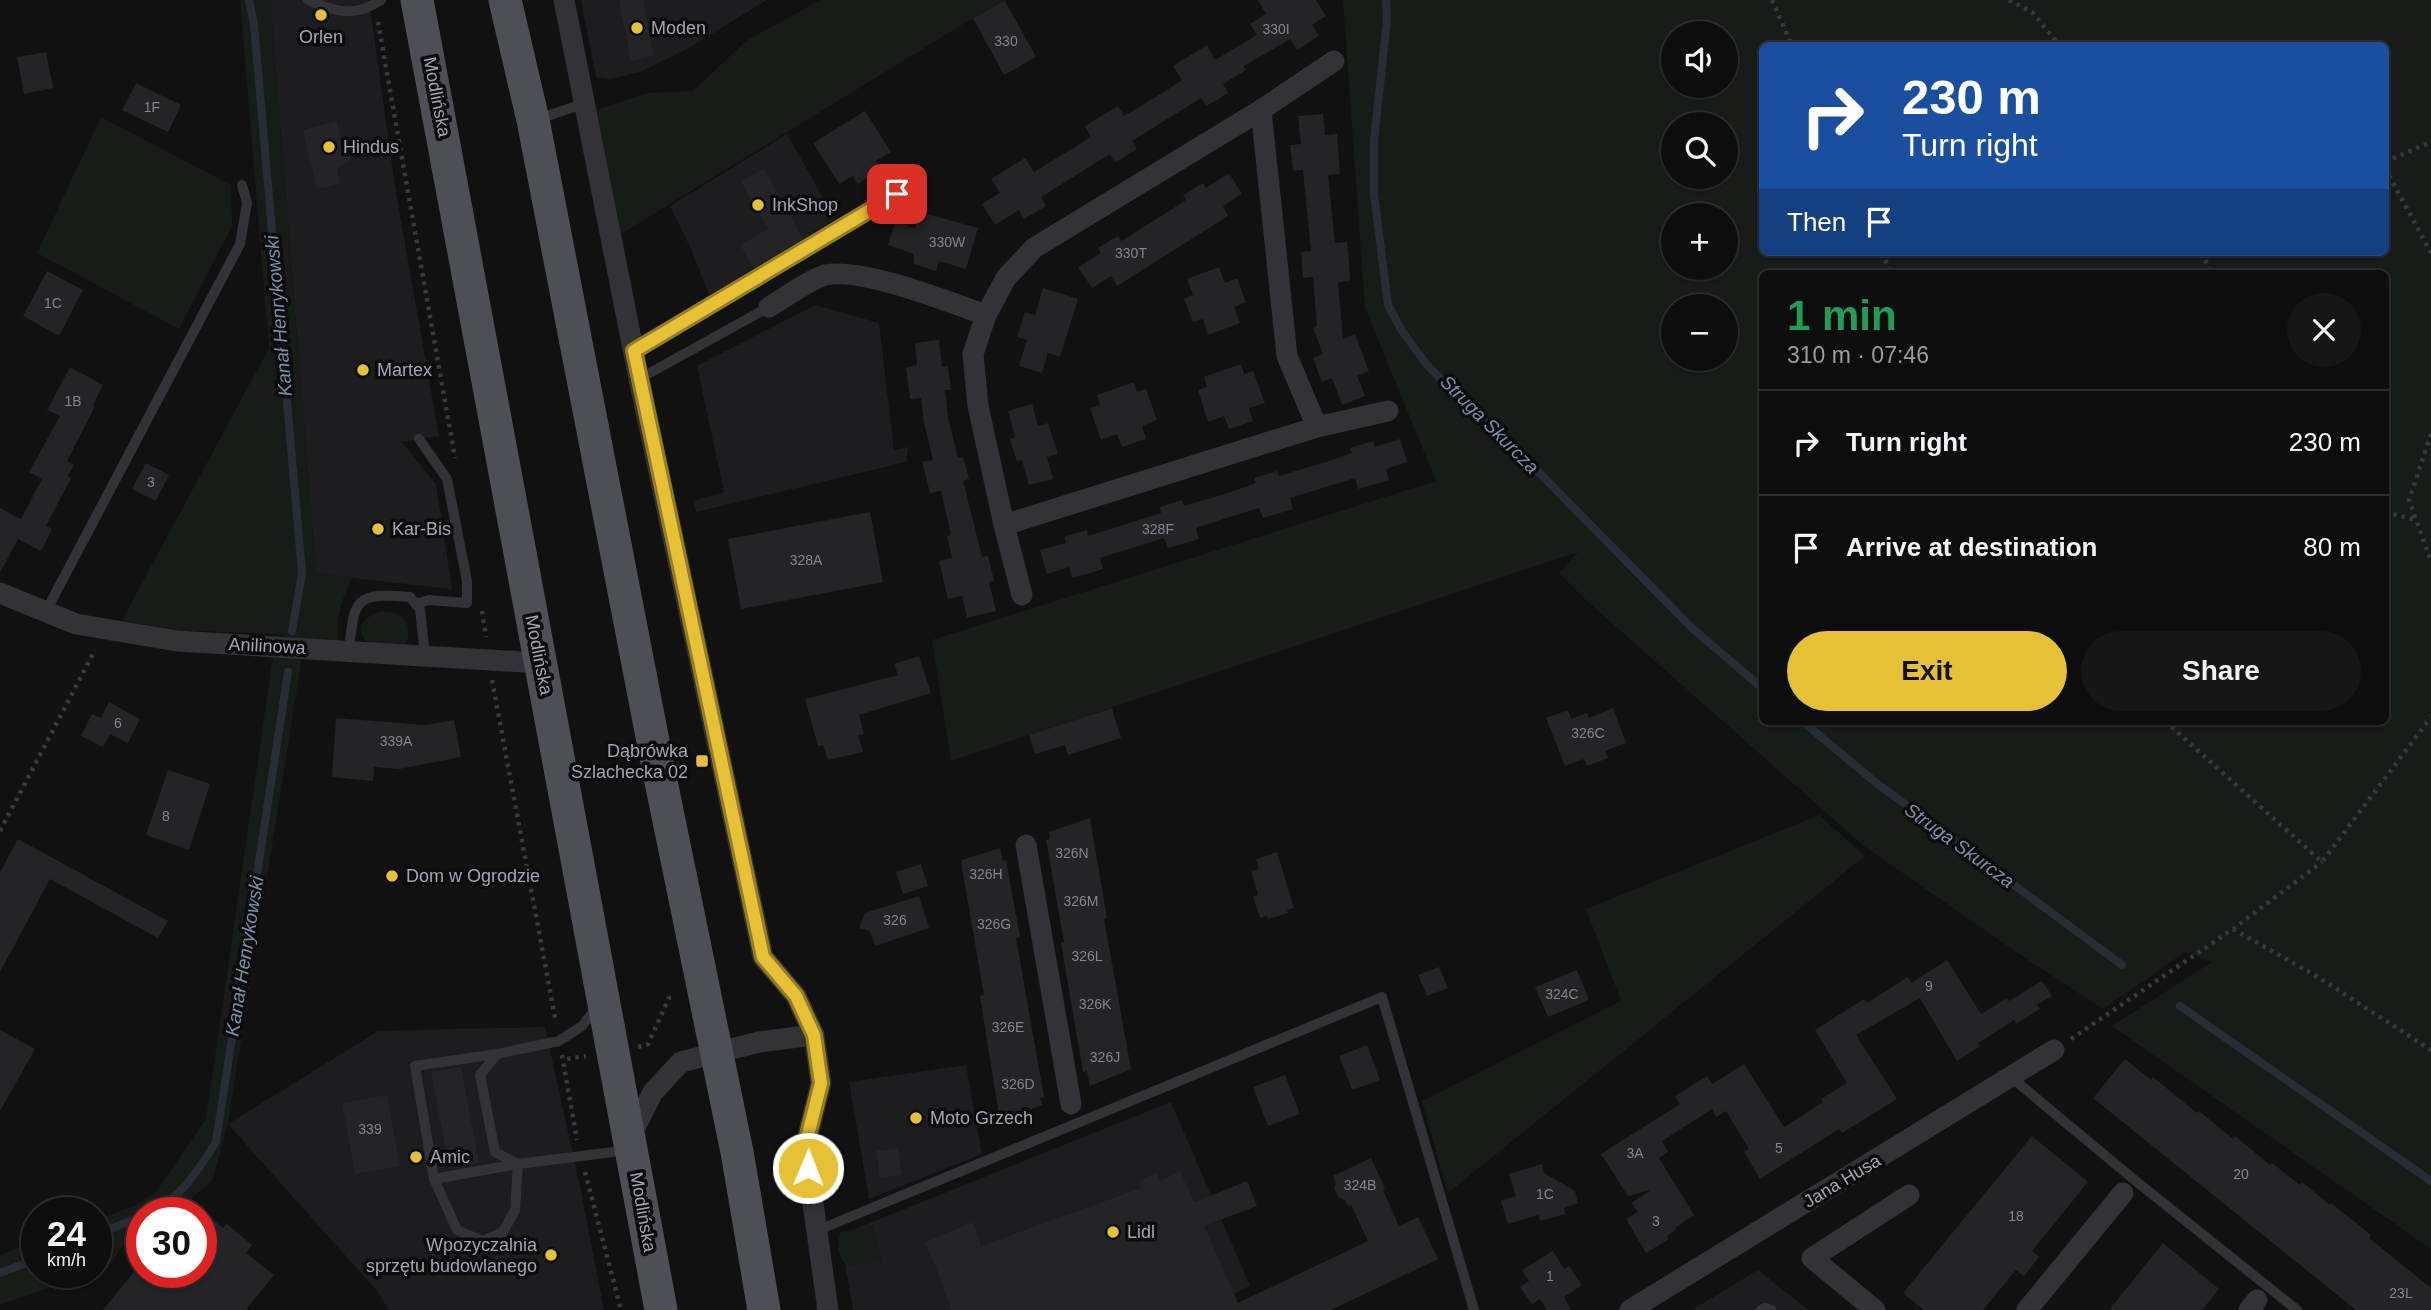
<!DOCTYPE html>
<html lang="en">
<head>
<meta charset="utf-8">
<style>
  body { margin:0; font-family:Arial,sans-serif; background:#161617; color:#f1f3f6; height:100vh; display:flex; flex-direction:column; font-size:26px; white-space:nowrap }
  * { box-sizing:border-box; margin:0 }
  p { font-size:23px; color:#9a9c9e }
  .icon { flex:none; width:38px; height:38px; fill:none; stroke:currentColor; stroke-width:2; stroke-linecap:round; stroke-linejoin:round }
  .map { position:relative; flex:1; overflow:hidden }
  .sheet { position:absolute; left:1759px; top:270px; width:630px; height:455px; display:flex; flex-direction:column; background:#0d0d0e; border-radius:10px; box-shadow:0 2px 5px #0004,0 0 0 2px #2d2d2e }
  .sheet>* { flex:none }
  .hud { position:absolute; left:1759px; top:42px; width:630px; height:214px; border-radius:10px; box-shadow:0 2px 5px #0004,0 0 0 2px #2d2d2e; background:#1a4fa0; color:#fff; overflow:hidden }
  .fabs { position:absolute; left:1661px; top:21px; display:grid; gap:14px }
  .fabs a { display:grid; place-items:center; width:77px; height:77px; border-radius:50%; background:#0d0d0e; box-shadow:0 2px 5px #0004,0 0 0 2px #2d2d2e; font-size:35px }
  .speed { position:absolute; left:21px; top:1197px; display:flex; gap:14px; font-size:35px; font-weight:700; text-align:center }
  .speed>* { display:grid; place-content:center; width:91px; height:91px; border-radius:50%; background:#0d0d0e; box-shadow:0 2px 5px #0004,0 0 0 2px #2d2d2e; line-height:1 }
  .speed small { font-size:18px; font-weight:400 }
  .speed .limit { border:10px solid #d22; background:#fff; color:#111 }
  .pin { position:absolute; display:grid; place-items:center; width:60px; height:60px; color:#fff; margin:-30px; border-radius:14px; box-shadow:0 4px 10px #0006 }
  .me { position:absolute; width:77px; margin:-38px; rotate:1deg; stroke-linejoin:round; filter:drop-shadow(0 0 5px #0008) }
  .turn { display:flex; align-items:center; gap:24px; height:147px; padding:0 28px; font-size:32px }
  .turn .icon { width:91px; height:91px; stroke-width:2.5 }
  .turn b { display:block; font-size:49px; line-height:60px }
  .then { display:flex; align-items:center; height:66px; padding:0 28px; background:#0003; gap:14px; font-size:26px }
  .round { display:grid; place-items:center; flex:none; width:74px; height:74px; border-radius:37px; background:#161617 }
  .summary { display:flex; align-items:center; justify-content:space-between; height:119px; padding:0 28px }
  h1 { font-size:42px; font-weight:600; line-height:52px; color:#1e9e55 }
  .action { display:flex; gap:14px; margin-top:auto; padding:14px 28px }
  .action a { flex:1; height:80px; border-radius:42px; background:#e6c035; color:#111; font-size:28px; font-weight:600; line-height:80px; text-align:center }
  .action a+a { background:#161617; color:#f1f3f6 }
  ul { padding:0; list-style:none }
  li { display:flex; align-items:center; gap:21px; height:105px; padding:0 28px; border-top:2px solid #2d2d2e }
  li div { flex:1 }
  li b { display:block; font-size:26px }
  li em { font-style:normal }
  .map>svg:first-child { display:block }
  .built { fill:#1d1d1f }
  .green { fill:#171c19; fill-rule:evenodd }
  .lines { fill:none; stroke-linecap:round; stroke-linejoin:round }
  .stream { stroke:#282d35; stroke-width:8 }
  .building { fill:#242426 }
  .path { stroke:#38393e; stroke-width:4.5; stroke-dasharray:3.5 5; stroke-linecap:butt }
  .service { stroke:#323237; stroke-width:10 }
  .minor { stroke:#323237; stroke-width:21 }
  .primary { stroke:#4e4f55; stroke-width:33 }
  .route-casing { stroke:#967d22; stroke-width:18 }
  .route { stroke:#e6c035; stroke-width:12 }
  .poi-dot { fill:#e6c035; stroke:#0c0c0d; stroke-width:2.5 }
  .labels { text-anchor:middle; stroke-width:7; stroke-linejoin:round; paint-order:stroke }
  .number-label { font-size:14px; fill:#82848e }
  .poi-label { font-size:18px; fill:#a3a5b2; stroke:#0c0c0d; text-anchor:start }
  .street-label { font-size:18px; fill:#a3a5b2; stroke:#0c0c0d }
  .water-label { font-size:19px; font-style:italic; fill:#7b8fab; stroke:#0c0c0d }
</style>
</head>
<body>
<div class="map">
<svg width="2431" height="1310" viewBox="0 0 2431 1310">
  <rect width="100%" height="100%" fill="#111112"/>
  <!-- built -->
  <path class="built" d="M270,0H369L395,187L439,436L402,442L436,484L452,589L316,574Z
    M581,0H767L687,49L640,72L611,79L596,77Z
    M787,134L835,219L709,295L692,251L670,206Z
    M815,305L879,323L894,450L908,447L906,462L696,512L693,501L724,492L697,366Z
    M545,1027L581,1191L604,1310H389L377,1291L228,1124L378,1031Z
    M966,1065L982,1154L869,1199L849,1082Z
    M1171,1102L1250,1286L1201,1310H853L840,1235Z
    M1758,1270L1808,1310H1692Z"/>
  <!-- green -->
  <path class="green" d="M240,0H270L316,574L352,578C340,604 336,616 338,644L305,643L277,634L170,630L122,620L269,348Z
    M820,0H1007L973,18L621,234L598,117L599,109L647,93L693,91L746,41Z
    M1343,0H2431V1249L2112,1026L2212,962L2185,952L2103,1009L2022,956L1864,846L1587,601L1559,573L1578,552L951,761L932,640L1436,481L1365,308ZM1673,33H1726V86H1673ZM1762,46H2385V252H1762ZM1673,124H1726V177H1673ZM1673,215H1726V268H1673ZM1762,273H2385V721H1762ZM1673,306H1726V359H1673Z
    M101,117L231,185L232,226L179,329L37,253Z
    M380,611C401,612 412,619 407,642L399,648C392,647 383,648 375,646C364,644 355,629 365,620C369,616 375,614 380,611Z
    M273,656L302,657L228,1123L212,1181L174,1213H142V1234L125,1242L109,1267L96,1271V1220L134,1206L156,1192L206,1119Z
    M1819,815L1865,856L1448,1193L1422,1101L1621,1001L1586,909Z
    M872,1225L882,1262L848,1266C838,1258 836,1244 841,1232Z
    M37,1241V1272H93L0,1305V1255Z"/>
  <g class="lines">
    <!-- stream -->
    <path class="stream" d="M249,0L254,25L302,573L292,631
      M1386,0L1387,20L1374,141V194L1388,305L1402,331L1427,365L1468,407L1506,439L1692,628L1762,688
      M1802,721L1875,782L2122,965
      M2180,1006L2431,1181
      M149,1213C180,1200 198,1170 216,1142L288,672
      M96,1235L142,1216
      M0,1273L37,1259"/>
  </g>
  <!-- building -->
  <path class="building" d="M619,0H643L654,56L631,61Z
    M1258,0H1316L1326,16L1312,25L1319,36L1297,50L1290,39L1244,66L1246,70L1223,84L1228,93L1217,100L1206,106L1201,98L1132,141L1137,149L1115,163L1110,154L1041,197L1046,206L1024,219L1019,210L995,225L982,204L1000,193L991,179L1025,158L1034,172L1091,137L1085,126L1101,116L1118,106L1124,116L1164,92L1182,80L1173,66L1207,45L1215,60L1257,35L1250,24L1266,14Z
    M1005,1L1036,57L1004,75L973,18Z
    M46,52L53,88L24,94L17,57Z
    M136,83L181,105L168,132L122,110Z
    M865,111L891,152L876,161L881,169L858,184L853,176L839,184L813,143Z
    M1323,114L1325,135L1337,134L1340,174L1328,175L1335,243L1347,242L1349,262L1350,281L1338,282L1343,339L1355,334L1369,371L1357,376L1365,396L1342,405L1332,378L1322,382L1313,358L1323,354L1313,328L1317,326L1313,277L1303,278L1301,252L1311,251L1303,170L1293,171L1290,145L1301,144L1298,116Z
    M337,121L342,144L365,148L337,170L340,184L317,189L303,130Z
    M764,168L803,239L754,268L740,245L768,229L741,182Z
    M1229,173L1242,194L1223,206L1228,216L1117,286L1111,276L1092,288L1078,267L1101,253L1098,248L1118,236L1121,241L1163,215L1186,200L1183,195L1203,183L1206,188Z
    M920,212L978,228L966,269L939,261L936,271L914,264V254L888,245L895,222L915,228Z
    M1219,267L1225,283L1237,278L1246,302L1234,307L1240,323L1208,335L1203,319L1193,322L1184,299L1193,295L1187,279Z
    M47,271L83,290L59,336L23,316Z
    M1043,288L1078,299L1060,357L1048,353L1042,373L1019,366L1027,340L1017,337L1025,312L1035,315Z
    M939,340L942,367L948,366L951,390H945L948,418L958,458L963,457L969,479L963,481L982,557L988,556L994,581L989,582L996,611L967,618L962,596L948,599L939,561L952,558L947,536L951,535L941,491L930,493L922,462L933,460L924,423L921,398L910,399L906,367L917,365L915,343Z
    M1241,364L1244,374L1253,371L1265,403L1249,408L1253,421L1229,429L1224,416L1208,422L1198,390L1207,387L1204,377Z
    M70,367L103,385L93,405L95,406L67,461L74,465L68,476L71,478L46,526L52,529L41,551L18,539L0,573V508L21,519L42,479L29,472L60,416L47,410Z
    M1134,382L1137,392L1146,389L1157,420L1142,426L1146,439L1122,447L1117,434L1101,440L1090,408L1100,405L1097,395Z
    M1032,404L1038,426L1048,423L1058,454L1047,457L1053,479L1029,485L1022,460L1017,461L1013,450L1010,439L1015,437L1008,411Z
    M1400,439L1407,462L1386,469L1389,480L1358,489L1355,478L1290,498L1293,509L1263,518L1259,508L1217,521L1196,528L1199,539L1168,548L1164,538L1100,558L1103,569L1087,574L1072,578L1069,567L1047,574L1040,550L1066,543L1064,537L1087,530L1088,536L1161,513L1160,507L1182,500L1184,506L1231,492L1256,483L1254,478L1277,471L1279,476L1326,462L1352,453L1350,448L1373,441L1375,447Z
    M146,463L169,475L156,501L132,489Z
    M870,512L883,582L741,609L728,539Z
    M919,656L931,693L859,715L864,734L858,735L863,752L828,760L823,745L818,746L805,699L898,675L894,664Z
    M109,702L140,719L128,743L110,734L103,747L81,736L92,714L101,718Z
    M1112,708L1121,738L1068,755L1065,745L1035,754L1029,735Z
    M1613,708L1626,743L1605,751L1608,758L1587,766L1584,759L1565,766L1546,718L1568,710L1571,719L1587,713L1589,718Z
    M336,718L426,725L454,720L461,757L399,769L374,767L373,781L332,777Z
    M168,770L210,784L189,850L146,835Z
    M1090,818L1107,918L1104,919L1131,1069L1090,1086L1087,1071L1083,1072L1061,943L1064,942L1046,840L1050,839L1049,832Z
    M18,839L168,921L158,938L50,879L0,972V872Z
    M1000,848L1003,861L1006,860L1020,937L1016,938L1044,1097L1040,1098L1042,1105L1000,1122L980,996L984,995L962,868V860Z
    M1277,852L1294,908L1287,910L1288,913L1268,919L1267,916L1260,918L1253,896L1258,895L1251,871L1259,869L1256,859Z
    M921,864L928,886L903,894L896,872Z
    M919,896L929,928L875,946L870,931L859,928L865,913Z
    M1947,960L1981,1014L2007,998L2009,1001L2042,981L2052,996L2037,1005L2040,1009L2016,1024L2014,1020L1978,1043L1980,1046L1957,1061L1911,983Z
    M1439,967L1448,988L1427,996L1418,975Z
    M1577,970L1589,1000L1548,1017L1535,987Z
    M1908,977L1920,998L1856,1035L1897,1099L1842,1133L1839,1129L1760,1179L1744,1152L1749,1149L1726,1111L1716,1117L1712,1109L1662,1141L1668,1152L1659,1158L1694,1215L1675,1228L1676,1230L1667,1236L1669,1239L1646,1253L1626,1219L1638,1212L1631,1203L1651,1190L1628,1196L1601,1154L1680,1104L1675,1096L1707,1076L1712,1084L1744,1064L1784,1127L1823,1102L1821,1099L1847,1083L1815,1030L1864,999L1867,1003Z
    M0,1030L35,1049L0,1111Z
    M1367,1045L1380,1080L1352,1090L1339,1056Z
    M2125,1059L2151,1080L2153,1077L2197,1113L2199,1111L2233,1139L2235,1136L2270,1165L2272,1163L2300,1185L2302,1182L2330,1205L2331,1203L2371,1235L2369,1238L2431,1288V1310H2356L2093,1098Z
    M461,1067L479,1163L449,1168L431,1072Z
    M1285,1075L1300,1114L1268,1126L1253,1087Z
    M387,1095L400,1166L355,1174L342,1103Z
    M2032,1136L2088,1182L2032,1251L2039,1257L2024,1276L2016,1270L1983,1310H1924L1903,1293Z
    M897,1148L902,1175L880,1178L876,1151Z
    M1371,1158L1385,1188L1383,1190L1399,1226L1418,1217L1438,1259L1331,1310H951L934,1262L924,1242L974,1222L981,1246L1141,1188L1140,1180L1157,1173L1160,1181L1180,1171L1194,1202L1247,1181L1257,1206L1204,1226L1238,1303L1368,1241L1351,1205L1348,1206L1345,1200L1339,1198L1334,1188L1336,1183L1333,1176Z
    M1542,1164L1544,1173L1575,1191L1578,1203L1564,1208L1565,1214L1540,1221L1539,1215L1508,1224L1501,1201L1516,1196L1509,1174Z
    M201,1210L223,1228L227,1224L252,1245L246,1253L274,1275L246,1310H103L134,1272H201Z
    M2163,1243L2219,1289L2202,1310H2109Z
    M1553,1251L1564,1269L1569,1266L1582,1285L1564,1297L1571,1310H1547L1540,1299L1532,1304L1520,1287L1529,1281L1522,1270Z"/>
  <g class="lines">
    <!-- path -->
    <path class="path" d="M1772,0L1792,46
      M2009,0L2032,12L2060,46
      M378,22L455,458
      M2385,162L2431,142
      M2385,168L2431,253
      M1882,252L1891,273
      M2202,252L2211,273
      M2431,434L2409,500L2431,561
      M2385,512L2416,520
      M482,611L486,637
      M492,680L556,1023
      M2165,721L2322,862L2431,717
      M0,831L95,650
      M2233,929L2318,977L2431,1050
      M2071,1039L2233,929L2322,862
      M638,1047L648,1044L669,998L676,997
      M562,1055L577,1140
      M567,1059L586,1056
      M585,1172L621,1310"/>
    <!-- service -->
    <path class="service" d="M308,0C336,12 355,18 381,0
      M535,120L583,104
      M633,351L919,180
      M639,379L769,307
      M415,604L429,600L467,603V581L447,479L419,439
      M45,613L240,244L247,203L242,185
      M349,651C354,599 355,592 410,597L420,609L425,656
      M597,1007L582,1026L559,1041L497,1054L480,1075L495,1152L518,1164L629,1150
      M2012,1078L2137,1182L2297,1310
      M434,1179L457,1230L483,1241L503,1232L515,1210L518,1164L434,1179L415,1066L497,1054
      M816,1231L1382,997L1474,1310
      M1761,1310L1765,1308L1771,1310"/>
    <!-- minor -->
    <path class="minor" d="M564,0L639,379L763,957L796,996L814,1035L821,1083L805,1147L828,1310
      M1261,110L1287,356L1317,427
      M769,307C783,299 812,278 825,275C862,267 949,302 986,315
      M1004,525L1317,427L1388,411
      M0,593L76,624L177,641L540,663
      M1022,595L1004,525L978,406L973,354L986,315L1006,278L1034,248L1261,110L1334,61
      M1026,845L1071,1104
      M630,1137L653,1092L681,1062L759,1042L814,1035
      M1630,1310L2054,1050
      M1875,1310L1812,1258L1909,1195
      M2027,1310L2123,1193
      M2249,1310L2257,1300"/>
    <!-- primary -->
    <path class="primary" d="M417,0L661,1310
      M505,0L533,120L657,762L737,1152L764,1310"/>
  </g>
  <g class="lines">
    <defs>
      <path id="route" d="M808,1168L805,1147L821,1083L814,1035L796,996L763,957L634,351L897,194"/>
    </defs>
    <!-- route casing -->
    <use href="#route" class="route-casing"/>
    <!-- route -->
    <use href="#route" class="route"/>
  </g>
  <!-- markers -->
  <g class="poi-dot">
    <circle cx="321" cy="15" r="7"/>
    <circle cx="637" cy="28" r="7"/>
    <circle cx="329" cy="147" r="7"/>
    <circle cx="758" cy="205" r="7"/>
    <circle cx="363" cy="370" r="7"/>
    <circle cx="378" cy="529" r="7"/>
    <rect x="695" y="754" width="14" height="14" rx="3.5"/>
    <circle cx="392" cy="876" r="7"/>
    <circle cx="916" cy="1118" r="7"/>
    <circle cx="416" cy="1157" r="7"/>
    <circle cx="1113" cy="1232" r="7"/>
    <circle cx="551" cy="1255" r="7"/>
  </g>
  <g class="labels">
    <!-- number labels -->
    <g class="number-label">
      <text x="1276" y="34">330I</text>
      <text x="1006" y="46">330</text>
      <text x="152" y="112">1F</text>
      <text x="947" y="247">330W</text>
      <text x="1131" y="258">330T</text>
      <text x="53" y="308">1C</text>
      <text x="73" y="406">1B</text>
      <text x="151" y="487">3</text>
      <text x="1158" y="534">328F</text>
      <text x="806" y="565">328A</text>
      <text x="118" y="728">6</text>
      <text x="1588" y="738">326C</text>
      <text x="396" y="746">339A</text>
      <text x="166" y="821">8</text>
      <text x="1072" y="858">326N</text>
      <text x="986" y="879">326H</text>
      <text x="1081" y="906">326M</text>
      <text x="895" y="925">326</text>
      <text x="994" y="929">326G</text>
      <text x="1087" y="961">326L</text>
      <text x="1929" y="991">9</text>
      <text x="1562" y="999">324C</text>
      <text x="1095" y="1009">326K</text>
      <text x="1008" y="1032">326E</text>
      <text x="1105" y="1062">326J</text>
      <text x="1018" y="1089">326D</text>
      <text x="370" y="1134">339</text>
      <text x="1779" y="1153">5</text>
      <text x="1635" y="1158">3A</text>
      <text x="2241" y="1179">20</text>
      <text x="1360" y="1190">324B</text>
      <text x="1545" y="1199">1C</text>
      <text x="2016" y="1221">18</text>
      <text x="1656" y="1226">3</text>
      <text x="1550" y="1281">1</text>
      <text x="2401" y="1298">23L</text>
    </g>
    <!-- poi labels -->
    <g class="poi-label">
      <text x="651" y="34">Moden</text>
      <text x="321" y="43" text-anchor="middle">Orlen</text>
      <text x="343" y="153">Hindus</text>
      <text x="772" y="211">InkShop</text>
      <text x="377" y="376">Martex</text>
      <text x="392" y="535">Kar-Bis</text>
      <text x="688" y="757" text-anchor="end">Dąbrówka<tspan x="688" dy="21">Szlachecka 02</tspan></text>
      <text x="406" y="882">Dom w Ogrodzie</text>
      <text x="930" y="1124">Moto Grzech</text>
      <text x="430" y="1163">Amic</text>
      <text x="1127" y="1238">Lidl</text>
      <text x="537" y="1251" text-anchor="end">Wpozyczalnia<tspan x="537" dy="21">sprzętu budowlanego</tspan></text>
    </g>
    <!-- street labels -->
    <g class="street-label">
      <text transform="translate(437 97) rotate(79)" y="6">Modlińska</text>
      <text transform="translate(267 646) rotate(3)" y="6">Anilinowa</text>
      <text transform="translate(539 655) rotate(79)" y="6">Modlińska</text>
      <text transform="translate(1842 1181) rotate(-31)" y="6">Jana Husa</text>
      <text transform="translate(643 1212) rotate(80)" y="6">Modlińska</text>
    </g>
    <!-- water labels -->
    <g class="water-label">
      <text transform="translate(278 316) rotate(-95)" y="7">Kanał Henrykowski</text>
      <text transform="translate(1490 424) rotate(45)" y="7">Struga Skurcza</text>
      <text transform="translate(1960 845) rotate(36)" y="7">Struga Skurcza</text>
      <text transform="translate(244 956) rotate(-81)" y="7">Kanał Henrykowski</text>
    </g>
  </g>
</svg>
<div class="fabs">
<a><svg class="icon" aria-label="sound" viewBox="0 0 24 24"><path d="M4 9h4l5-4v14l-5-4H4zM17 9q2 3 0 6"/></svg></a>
<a><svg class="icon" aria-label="search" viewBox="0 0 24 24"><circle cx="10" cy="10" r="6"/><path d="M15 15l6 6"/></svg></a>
<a>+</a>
<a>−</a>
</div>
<div class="speed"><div>24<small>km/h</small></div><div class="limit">30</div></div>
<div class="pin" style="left:897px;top:194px;background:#d93025"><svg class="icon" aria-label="arrive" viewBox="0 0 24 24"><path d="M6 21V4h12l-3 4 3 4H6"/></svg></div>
<svg class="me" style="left:808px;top:1168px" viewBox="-20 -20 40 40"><circle r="17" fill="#e6c035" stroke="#fff" stroke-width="3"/><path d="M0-11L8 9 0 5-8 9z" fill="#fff"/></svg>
<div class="hud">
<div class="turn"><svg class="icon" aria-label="right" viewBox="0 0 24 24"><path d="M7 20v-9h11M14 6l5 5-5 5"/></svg><div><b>230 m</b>Turn right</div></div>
<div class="then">Then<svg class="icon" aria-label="arrive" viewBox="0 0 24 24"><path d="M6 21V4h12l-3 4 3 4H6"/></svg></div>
</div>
<section class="sheet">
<div class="summary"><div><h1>1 min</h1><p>310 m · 07:46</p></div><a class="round"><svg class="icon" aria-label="close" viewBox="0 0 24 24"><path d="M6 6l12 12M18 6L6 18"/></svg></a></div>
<ul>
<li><svg class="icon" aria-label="right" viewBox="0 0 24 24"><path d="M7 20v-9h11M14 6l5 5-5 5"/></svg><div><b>Turn right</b></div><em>230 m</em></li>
<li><svg class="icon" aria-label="arrive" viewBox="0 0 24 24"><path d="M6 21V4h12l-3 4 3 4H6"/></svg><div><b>Arrive at destination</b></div><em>80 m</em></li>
</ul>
<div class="action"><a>Exit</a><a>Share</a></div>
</section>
</div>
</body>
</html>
